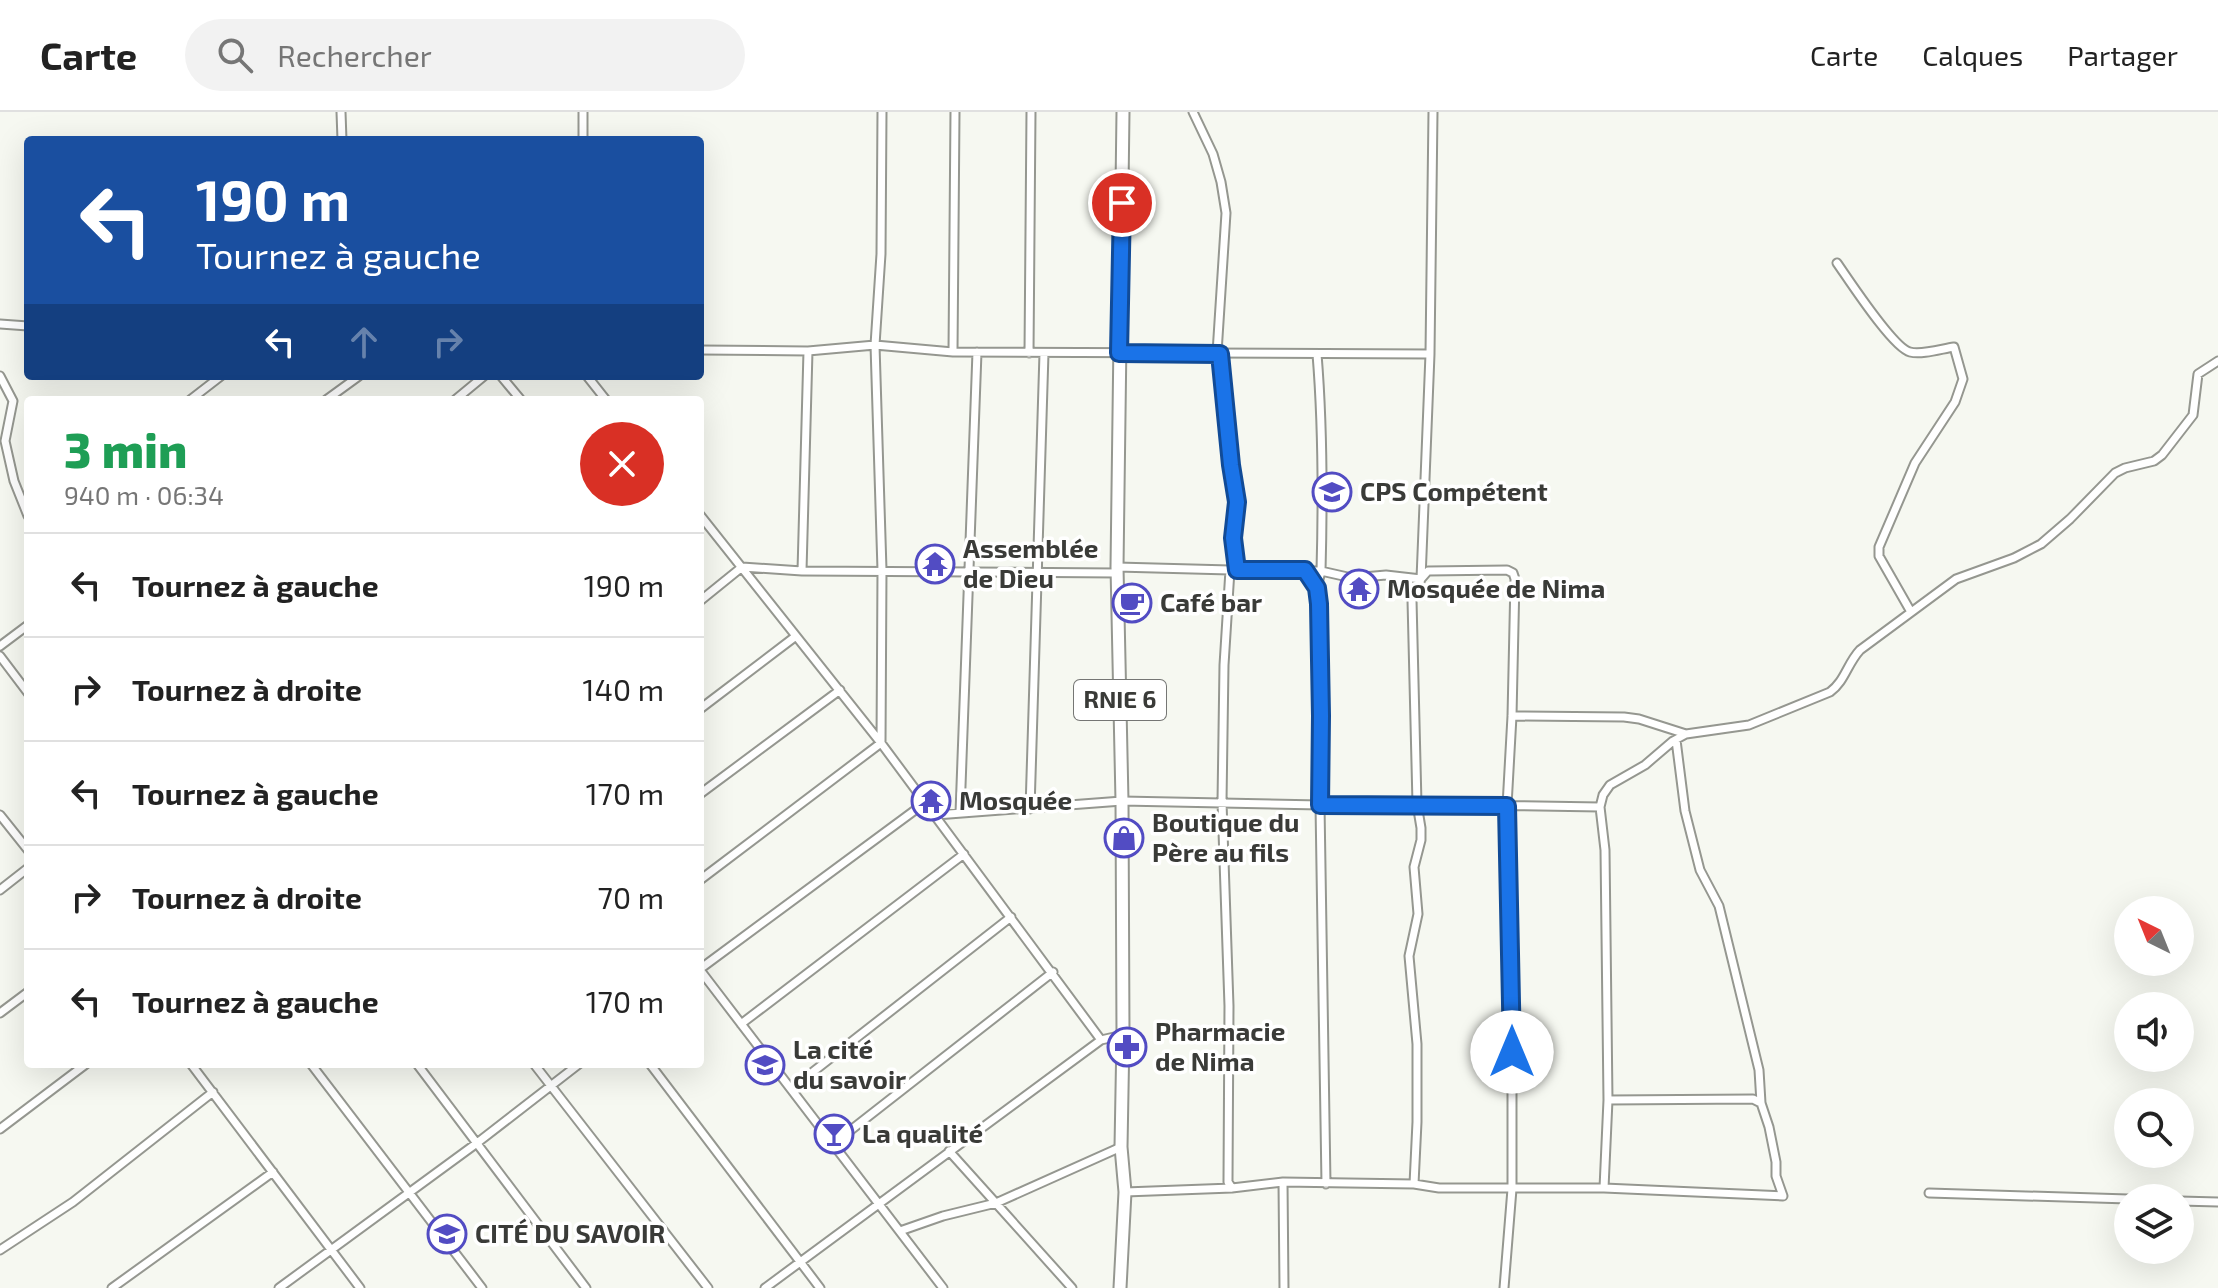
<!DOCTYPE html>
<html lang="fr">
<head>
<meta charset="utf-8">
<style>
  body { margin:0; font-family:"Exo 2",sans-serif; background:#f2f2f2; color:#222; height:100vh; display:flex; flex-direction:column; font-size:30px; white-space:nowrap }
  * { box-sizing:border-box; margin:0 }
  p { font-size:26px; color:#767676 }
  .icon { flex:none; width:44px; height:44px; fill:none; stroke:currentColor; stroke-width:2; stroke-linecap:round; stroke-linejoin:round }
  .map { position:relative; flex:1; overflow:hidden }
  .details { position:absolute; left:24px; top:284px; width:680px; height:672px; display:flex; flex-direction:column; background:#fff; border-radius:8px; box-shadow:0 8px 32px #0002 }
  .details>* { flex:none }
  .guide { position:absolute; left:24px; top:24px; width:680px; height:244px; border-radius:8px; box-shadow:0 8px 32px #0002; background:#1a4fa0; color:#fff; overflow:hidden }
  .needle { width:52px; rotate:317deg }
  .controls { position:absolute; left:2114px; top:784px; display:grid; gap:16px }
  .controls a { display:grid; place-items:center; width:80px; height:80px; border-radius:50%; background:#fff; box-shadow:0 8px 32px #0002; font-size:40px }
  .pin { position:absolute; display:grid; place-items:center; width:68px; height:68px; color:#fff; margin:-34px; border:4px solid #fff; border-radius:50%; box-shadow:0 2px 8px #0007 }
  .me { position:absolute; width:88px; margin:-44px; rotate:0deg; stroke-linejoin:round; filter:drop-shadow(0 0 6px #0008) }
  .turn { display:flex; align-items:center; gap:28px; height:168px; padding:0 40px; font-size:36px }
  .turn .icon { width:104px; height:104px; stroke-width:2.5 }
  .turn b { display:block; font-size:56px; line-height:68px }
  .lanes { display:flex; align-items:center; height:76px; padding:0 40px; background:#0003; justify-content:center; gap:40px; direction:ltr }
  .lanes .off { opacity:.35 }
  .round { display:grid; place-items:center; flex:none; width:84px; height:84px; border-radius:42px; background:#f2f2f2 }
  .overview { display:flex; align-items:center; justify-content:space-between; height:136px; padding:0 40px }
  h1 { font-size:48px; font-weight:800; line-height:60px; color:#1e9e55 }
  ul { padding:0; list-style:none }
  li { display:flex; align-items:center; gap:24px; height:104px; padding:0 40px; border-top:2px solid #e0e0e0 }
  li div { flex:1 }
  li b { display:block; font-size:30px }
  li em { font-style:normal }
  header { display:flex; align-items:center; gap:48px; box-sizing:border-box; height:112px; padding:0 40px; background:#fff; border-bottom:2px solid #e0e0e0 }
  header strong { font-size:38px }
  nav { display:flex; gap:44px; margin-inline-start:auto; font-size:28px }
  .search { width:560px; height:72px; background:#f2f2f2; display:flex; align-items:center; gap:20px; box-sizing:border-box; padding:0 28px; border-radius:44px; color:#767676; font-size:30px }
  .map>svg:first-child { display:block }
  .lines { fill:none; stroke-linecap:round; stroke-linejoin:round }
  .minor-casing { stroke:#959790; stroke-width:11 }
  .primary-casing { stroke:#959790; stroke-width:15 }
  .minor { stroke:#fff; stroke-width:7 }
  .primary { stroke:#fff; stroke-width:11 }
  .route-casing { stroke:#114b97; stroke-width:20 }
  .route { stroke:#1a73e8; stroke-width:14 }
  .labels { text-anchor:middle; stroke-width:7; stroke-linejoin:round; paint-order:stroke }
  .shield { fill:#fff; stroke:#757674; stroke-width:2 }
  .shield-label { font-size:24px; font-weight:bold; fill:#3a3b38 }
  .poi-label { font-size:26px; font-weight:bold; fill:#3a3b38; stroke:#fff; text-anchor:start }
</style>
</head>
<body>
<header>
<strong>Carte</strong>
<div class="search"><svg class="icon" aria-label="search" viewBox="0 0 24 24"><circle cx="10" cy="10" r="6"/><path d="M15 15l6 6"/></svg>Rechercher</div>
<nav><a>Carte</a><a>Calques</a><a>Partager</a></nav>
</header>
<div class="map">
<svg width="2218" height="1176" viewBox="0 0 2218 1176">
  <rect width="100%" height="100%" fill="#f6f8f1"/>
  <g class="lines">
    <defs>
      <path id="minor" d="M341,0L342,28
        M583,0V28
        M1193,0L1213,42L1221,70L1226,101L1217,241
        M1837,151C1849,168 1893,236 1910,240C1922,243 1941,237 1954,235L1963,267L1955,290L1915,351L1879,435V444L1911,500
        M0,212L28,214
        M700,238L808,239L875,233L953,240L1430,242
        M953,240L955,0
        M1029,241L1031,0
        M1220,242L1231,353L1237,390L1233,426L1237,458
        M0,264L13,289L5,329L14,369L28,404
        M501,264L521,288
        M587,264L606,288
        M190,288L221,264
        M326,288L359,264
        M455,288L484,264
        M700,403L881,631L1101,928
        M1117,455L1230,458L1224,553L1222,690L1229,894L1228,1070L1232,1076
        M1230,458L1321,459C1323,385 1323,315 1317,242
        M802,459L808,239
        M700,489L742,455L802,459L1117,461
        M0,534L28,513
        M0,544L28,581
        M700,597L796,524
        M1512,604L1624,605L1639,607L1686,622
        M700,682L840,578
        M1030,697L1044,241
        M960,701L977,240
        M0,703L28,738
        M936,703L1122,689L1320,693L1417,692L1600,695
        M700,768L881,631L882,458L875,233L881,142L882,0
        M0,778L28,756
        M700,857L926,690
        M700,858L943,1176
        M0,901L28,880
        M741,912L964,742
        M191,952L360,1176
        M311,952L482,1176
        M417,952L586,1176
        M534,952L708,1176
        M650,952L820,1176
        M791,977L1011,805
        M1608,988L1753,987L1761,991
        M0,1017L86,952
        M833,1032L1053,860
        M949,1039L1072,1176
        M1283,1070L1284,1176
        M1326,1072L1320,693V531L1317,476L1321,459L1352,466L1386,463L1421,467L1430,242L1433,0
        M1414,1072L1417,1010V932L1409,844L1418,802L1414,755L1421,728V716L1417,692L1412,488L1421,467L1428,459L1507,458L1513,461L1515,467L1512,604L1507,694L1512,833V1077L1504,1176
        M1604,1076L1608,988L1605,738L1600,695L1603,683L1610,673L1645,653L1673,629L1686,622L1749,613L1830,580C1845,569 1847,552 1860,538L1956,467L2014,446L2041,432L2070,407L2115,361L2125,356L2154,349L2162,343L2193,303L2198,262L2218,249
        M1125,1080L1232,1076L1283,1070L1414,1072L1439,1076H1604L1783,1084L1776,1064V1050L1769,1015L1761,991L1759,958L1719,794L1700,758L1685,699L1676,628
        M1929,1081L2128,1087
        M2180,1089L2218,1090
        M900,1119L943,1104L996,1091L1121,1035
        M0,1138L73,1090L213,980
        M112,1176L273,1060
        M279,1176L477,1031L579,952
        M765,1176L1101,928L1123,923"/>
      <path id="primary" d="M1120,1176L1125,1080L1121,1035L1123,923L1122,689L1117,455L1123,0"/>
    </defs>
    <!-- minor casing -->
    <use href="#minor" class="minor-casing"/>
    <!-- primary casing -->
    <use href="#primary" class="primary-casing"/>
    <!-- minor -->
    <use href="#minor" class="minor"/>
    <!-- primary -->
    <use href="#primary" class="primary"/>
  </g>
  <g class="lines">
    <defs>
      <path id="route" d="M1122,91L1119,241L1220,242L1231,353L1237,390L1233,426L1237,458H1305L1317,476L1319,492L1321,604L1320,693L1507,694L1512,940"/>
    </defs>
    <!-- route casing -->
    <use href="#route" class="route-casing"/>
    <!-- route -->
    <use href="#route" class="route"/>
  </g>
  <!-- icons -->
  <defs>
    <symbol id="school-ring" viewBox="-11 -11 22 22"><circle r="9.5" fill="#fff" stroke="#524cc3" stroke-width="1.5"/><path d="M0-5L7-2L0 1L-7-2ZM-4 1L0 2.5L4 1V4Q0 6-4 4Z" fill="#524cc3"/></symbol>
    <symbol id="temple-ring" viewBox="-11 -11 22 22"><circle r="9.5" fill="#fff" stroke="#524cc3" stroke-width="1.5"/><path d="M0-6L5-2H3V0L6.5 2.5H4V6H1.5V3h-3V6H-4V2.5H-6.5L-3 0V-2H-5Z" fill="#524cc3"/></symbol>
    <symbol id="cafe-ring" viewBox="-11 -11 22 22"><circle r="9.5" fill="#fff" stroke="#524cc3" stroke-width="1.5"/><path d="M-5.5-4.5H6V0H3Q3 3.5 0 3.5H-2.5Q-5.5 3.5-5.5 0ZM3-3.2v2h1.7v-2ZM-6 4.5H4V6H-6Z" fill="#524cc3"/></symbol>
    <symbol id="shop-ring" viewBox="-11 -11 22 22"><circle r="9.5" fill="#fff" stroke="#524cc3" stroke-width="1.5"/><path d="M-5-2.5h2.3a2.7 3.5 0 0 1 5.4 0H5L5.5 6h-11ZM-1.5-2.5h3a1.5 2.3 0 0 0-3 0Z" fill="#524cc3"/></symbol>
    <symbol id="pharmacy-ring" viewBox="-11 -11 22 22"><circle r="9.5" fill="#fff" stroke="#524cc3" stroke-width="1.5"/><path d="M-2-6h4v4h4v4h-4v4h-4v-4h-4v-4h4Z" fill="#524cc3"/></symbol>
    <symbol id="bar-ring" viewBox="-11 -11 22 22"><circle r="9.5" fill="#fff" stroke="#524cc3" stroke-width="1.5"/><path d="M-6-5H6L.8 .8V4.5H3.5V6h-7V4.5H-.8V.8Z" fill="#524cc3"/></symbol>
  </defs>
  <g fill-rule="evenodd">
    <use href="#school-ring" x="1310" y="358" width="44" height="44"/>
    <use href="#temple-ring" x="913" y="430" width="44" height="44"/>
    <use href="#temple-ring" x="1337" y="455" width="44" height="44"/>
    <use href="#cafe-ring" x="1110" y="469" width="44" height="44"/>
    <use href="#temple-ring" x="909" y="667" width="44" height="44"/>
    <use href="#shop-ring" x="1102" y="704" width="44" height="44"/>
    <use href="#pharmacy-ring" x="1105" y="913" width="44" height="44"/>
    <use href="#school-ring" x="743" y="931" width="44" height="44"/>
    <use href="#bar-ring" x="812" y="1000" width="44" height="44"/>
    <use href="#school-ring" x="425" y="1100" width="44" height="44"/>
  </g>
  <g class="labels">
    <!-- shield labels -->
    <rect class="shield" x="1074" y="568" width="92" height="40" rx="6"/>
    <g class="shield-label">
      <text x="1120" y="596">RNIE 6</text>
    </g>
    <!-- poi labels -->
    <g class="poi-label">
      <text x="1360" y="389">CPS Compétent</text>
      <text x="963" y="446">Assemblée<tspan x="963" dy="30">de Dieu</tspan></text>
      <text x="1387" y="486">Mosquée de Nima</text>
      <text x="1160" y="500">Café bar</text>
      <text x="959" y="698">Mosquée</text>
      <text x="1152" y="720">Boutique du<tspan x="1152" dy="30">Père au fils</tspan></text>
      <text x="1155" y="929">Pharmacie<tspan x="1155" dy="30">de Nima</tspan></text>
      <text x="793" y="947">La cité<tspan x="793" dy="30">du savoir</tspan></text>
      <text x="862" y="1031">La qualité</text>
      <text x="475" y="1131">CITÉ DU SAVOIR</text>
    </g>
  </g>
</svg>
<div class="controls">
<a><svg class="needle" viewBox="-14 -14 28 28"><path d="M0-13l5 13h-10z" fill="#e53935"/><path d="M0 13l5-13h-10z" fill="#767676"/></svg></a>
<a><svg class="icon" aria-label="sound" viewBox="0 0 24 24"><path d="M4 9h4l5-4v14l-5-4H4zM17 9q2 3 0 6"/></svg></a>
<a><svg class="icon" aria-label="search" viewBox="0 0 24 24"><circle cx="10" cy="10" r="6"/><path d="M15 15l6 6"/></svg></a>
<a><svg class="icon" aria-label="layers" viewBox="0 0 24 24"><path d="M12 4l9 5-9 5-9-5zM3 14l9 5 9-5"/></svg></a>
</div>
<div class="pin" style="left:1122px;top:91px;background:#d93025"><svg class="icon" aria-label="arrive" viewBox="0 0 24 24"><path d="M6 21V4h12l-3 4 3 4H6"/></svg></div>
<svg class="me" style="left:1512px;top:940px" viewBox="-20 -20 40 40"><circle r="19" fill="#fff"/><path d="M0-13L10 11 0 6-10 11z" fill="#1a73e8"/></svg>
<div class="guide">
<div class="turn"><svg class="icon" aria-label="left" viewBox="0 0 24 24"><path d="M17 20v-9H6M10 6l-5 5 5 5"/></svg><div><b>190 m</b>Tournez à gauche</div></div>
<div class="lanes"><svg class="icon" aria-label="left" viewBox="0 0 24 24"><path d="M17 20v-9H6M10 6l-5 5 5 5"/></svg><svg class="icon off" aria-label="ahead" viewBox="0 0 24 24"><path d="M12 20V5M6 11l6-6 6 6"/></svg><svg class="icon off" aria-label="right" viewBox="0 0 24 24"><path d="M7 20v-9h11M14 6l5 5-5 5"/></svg></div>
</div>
<section class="details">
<div class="overview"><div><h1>3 min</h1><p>940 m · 06:34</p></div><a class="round" style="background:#d93025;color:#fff"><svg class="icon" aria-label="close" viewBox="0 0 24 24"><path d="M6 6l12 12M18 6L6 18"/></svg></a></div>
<ul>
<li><svg class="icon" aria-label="left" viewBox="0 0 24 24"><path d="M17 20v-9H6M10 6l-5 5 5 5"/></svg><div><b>Tournez à gauche</b></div><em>190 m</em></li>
<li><svg class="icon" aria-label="right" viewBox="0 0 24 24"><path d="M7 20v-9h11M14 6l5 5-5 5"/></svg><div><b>Tournez à droite</b></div><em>140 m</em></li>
<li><svg class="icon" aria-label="left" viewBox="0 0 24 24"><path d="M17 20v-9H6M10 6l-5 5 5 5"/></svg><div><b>Tournez à gauche</b></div><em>170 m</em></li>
<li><svg class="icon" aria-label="right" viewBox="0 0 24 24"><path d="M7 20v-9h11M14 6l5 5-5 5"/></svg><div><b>Tournez à droite</b></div><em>70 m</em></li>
<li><svg class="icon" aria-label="left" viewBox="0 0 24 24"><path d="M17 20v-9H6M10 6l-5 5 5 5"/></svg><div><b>Tournez à gauche</b></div><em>170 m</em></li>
</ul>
</section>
</div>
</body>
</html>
